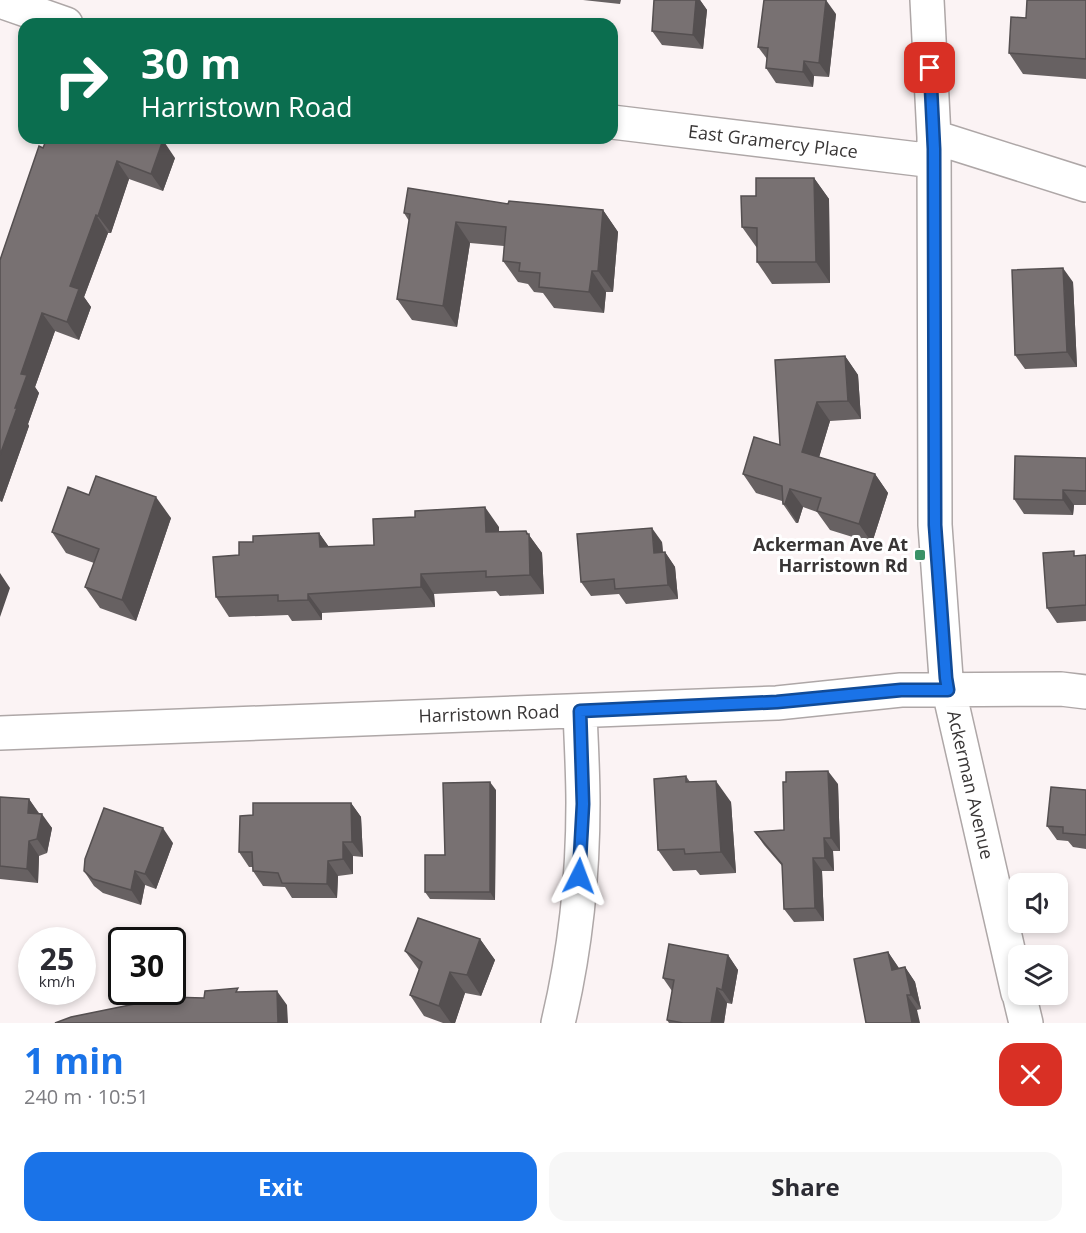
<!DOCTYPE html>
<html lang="en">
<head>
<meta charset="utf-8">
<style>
  body { margin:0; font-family:"Open Sans",sans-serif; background:#f7f7f7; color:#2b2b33; height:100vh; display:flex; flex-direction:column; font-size:22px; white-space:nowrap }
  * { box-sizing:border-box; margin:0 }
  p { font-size:20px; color:#7c7c81 }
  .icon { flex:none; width:33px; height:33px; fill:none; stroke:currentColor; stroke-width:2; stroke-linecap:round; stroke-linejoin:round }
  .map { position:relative; height:1023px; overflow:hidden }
  .sheet { display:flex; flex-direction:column; background:#fff; flex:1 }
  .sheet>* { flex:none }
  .top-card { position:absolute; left:18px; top:18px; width:600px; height:126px; border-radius:18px; box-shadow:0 3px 9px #0003; background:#0b6e4f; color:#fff; overflow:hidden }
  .buttons { position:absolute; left:1008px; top:873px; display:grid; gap:12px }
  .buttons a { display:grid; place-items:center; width:60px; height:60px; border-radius:12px; background:#fff; box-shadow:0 3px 9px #0003; font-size:30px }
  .speed { position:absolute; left:18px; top:927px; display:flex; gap:12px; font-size:30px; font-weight:700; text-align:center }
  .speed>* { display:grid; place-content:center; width:78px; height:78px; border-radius:50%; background:#fff; box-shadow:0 3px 9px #0003; line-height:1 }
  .speed small { font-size:15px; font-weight:400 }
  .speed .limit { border:3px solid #111; border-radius:9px; background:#fff; color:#111 }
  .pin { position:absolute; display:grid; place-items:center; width:51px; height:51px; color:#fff; margin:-26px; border-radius:12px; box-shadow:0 3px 9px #0006 }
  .me { position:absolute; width:66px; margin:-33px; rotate:3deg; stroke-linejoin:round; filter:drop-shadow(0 0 4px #0008) }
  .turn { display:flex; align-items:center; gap:21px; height:126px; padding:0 24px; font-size:27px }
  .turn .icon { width:78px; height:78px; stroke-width:2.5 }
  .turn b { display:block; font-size:42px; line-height:51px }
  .round { display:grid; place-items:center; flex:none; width:63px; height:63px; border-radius:18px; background:#f7f7f7 }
  .overview { display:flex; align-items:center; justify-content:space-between; height:102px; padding:0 24px }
  h1 { font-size:36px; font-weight:700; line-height:45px; color:#1a73e8 }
  .primary-button { display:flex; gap:12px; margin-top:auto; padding:12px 24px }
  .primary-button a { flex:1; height:69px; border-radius:18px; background:#1a73e8; color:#fff; font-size:24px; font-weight:700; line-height:69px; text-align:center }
  .primary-button a+a { background:#f7f7f7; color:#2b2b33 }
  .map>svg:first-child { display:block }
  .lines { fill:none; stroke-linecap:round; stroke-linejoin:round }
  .minor-casing { stroke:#aea7a7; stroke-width:36 }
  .minor { stroke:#fff; stroke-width:33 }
  .wall { fill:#676162 }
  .shaded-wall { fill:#544f50 }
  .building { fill:#787172; stroke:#544f50; stroke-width:1.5 }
  .route-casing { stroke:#114b97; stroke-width:15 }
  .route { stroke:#1a73e8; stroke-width:10 }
  .poi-dot { fill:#3a9267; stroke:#fff; stroke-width:2 }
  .labels { text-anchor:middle; stroke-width:6; stroke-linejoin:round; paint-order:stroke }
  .street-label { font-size:18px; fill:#383535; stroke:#fff }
  .poi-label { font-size:18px; font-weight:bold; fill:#383535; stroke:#fff; text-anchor:end }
</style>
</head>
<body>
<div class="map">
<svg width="1086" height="1023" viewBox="0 0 1086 1023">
  <rect width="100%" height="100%" fill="#fbf3f4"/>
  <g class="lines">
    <defs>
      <path id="minor" d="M927,0L934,137L935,525L946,678L1018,993
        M0,1L66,24
        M612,122L934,161
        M934,137L1086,185
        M0,733L777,703L901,690L1061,689L1086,692
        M1019,994L1026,1023
        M558,1023C575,952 583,876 583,803C583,772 581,741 580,711"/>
    </defs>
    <!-- minor casing -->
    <use href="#minor" class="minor-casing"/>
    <!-- minor -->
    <use href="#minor" class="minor"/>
  </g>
  <!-- wall -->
  <path class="wall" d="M583,0H621L620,4Z
    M654,0H700L707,10L703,49L662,45L652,31Z
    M1086,0V79L1023,74L1009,53L1026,18Z
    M836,14L829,77L814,76L813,87L776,83L766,68L767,59L758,47Z
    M43,148L175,158L163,191L129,179L111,233H108L84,297L91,307L79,340L55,331L35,387L39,393L28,424L29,426L2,502L0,501V260Z
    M814,178L829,199L830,283L772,284L757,262V248L742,227L756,196Z
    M508,204L603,210L618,232L613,292H606L604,313L554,308L543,293L534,292L528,284L518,282L503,261L504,246L470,243L457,327L412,320L397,299L409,221L404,213Z
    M1073,282L1077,367L1025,369L1015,355Z
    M845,356L858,375L861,419L830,421L819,457L875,474L888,493L872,543L830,530L817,512L803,507L798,523H796L783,504L782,501L756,493L743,474L780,445Z
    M1086,458V505H1074L1073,515L1024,514L1014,499Z
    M89,495L171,518L136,621L100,608L85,587L94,563L66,553L52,532Z
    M499,527V532L526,531L542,553L544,594L500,596L496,591L434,594L435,607L322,613V620L292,621L288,615L229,617L216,597L239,555L253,542L319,533L329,547L374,545Z
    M662,542L663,552H665L675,567L678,599L626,604L619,594L591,596L581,582Z
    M1086,555V621L1057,623L1047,608L1077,556Z
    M686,776L690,782L731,802L736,873L700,875L696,870L673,871L658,850Z
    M838,784L840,851H833L834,871H822L824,921L794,922L784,909L783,867L764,845L755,832L784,830Z
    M496,790L495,900L430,899L425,892L445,855Z
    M1086,790V849L1073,847L1068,841L1057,840L1047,826Z
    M0,797L29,799L39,813L52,828L47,853L39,856L38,883L0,879Z
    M351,803L361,817L363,857L353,856V874L338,876L337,898H292L285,887L263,886L253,871V867H249L239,852L253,815Z
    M173,843L156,889L145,885L141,905L103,893L94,886L84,871Z
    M480,939L495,960L481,996L465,993L455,1023H443L424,1016L410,995L419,970L405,951Z
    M888,952L899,968L905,967L915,982L921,1009L866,1023Z
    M728,955L738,970L732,1004L727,1003L724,1023H669L667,1020L672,991L663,978Z"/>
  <!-- shaded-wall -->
  <path class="shaded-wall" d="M696,0H700L707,10L703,49L693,35Z
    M826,0L836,14L829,77L819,63Z
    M804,61L814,76L813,87L803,72Z
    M163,140L175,158L163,191L151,174Z
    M117,161L129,179L111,233L98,216Z
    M814,178L829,199L830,283L816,262Z
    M603,210L618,232L613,292L598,271Z
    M96,215L108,233L84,297L91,307L79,340L67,322L70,286Z
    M456,222L470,243L457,327L443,306Z
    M1063,268L1073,282L1077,367L1067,352Z
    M592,271L606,292L604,313L589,292Z
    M42,313L55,331L35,387L39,393L28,424L29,426L2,502L0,499V455L15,408L21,374Z
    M845,356L858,375L861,419L848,401Z
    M817,402L830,421L815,471L802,452Z
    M875,474L888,493L872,543L859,524Z
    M790,489L803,507L798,523L785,504Z
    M1063,490L1074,505L1073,515L1063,500Z
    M156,497L171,518L136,621L122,600Z
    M485,507L499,527V552L486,532Z
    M652,528L662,542L664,567L654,553Z
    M526,531L542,553L544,594L530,575Z
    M319,533L333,553L320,547Z
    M665,552L675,567L678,599L668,585Z
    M0,573L10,588L0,617Z
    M421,574L434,594L435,607L421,587Z
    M308,594L322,613V620L308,600Z
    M828,771L838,784L840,851L831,838Z
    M716,781L731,802L736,873L721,852Z
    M490,782L496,790L495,900L490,892Z
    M29,799L39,814L28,813Z
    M351,803L361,817L363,857L352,842Z
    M42,814L52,828L47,853L37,839Z
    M163,828L173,843L156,889L145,874Z
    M824,838L833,851L834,871L825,858Z
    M29,841L39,856L38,883L27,869Z
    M343,842L353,856V874L343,859Z
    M813,858L822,871L824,921L815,908Z
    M328,861L338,876L337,898L327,884Z
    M135,871L145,885L141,905L131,890Z
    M480,939L495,960L481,996L467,975Z
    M888,952L898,967L902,984L892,970Z
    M728,955L738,970L732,1004L722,990Z
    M905,967L915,982L921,1009L911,995Z
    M450,972L465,993L455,1023H451L439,1006Z
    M717,988L727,1003L724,1023H711Z
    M277,991L287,1005L288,1023H278Z
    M907,995L917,1010L920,1023H912Z"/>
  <!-- building -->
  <path class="building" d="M654,0H696L693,35L652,31Z
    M764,0H826L819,63L804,61L803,72L766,68L768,48L758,47Z
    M1027,0H1086V59L1009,53L1011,17L1026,18Z
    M47,138H156L163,140L151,174L117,161L98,216L96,215L70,286L79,289L67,322L42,313L21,374L27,375L15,408H17L0,455V260L39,146L43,148Z
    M756,178H814L816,262H757V228L742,227L741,196H756Z
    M408,188L508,204L509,201L603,210L598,271H592L589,292L539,287L540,273L519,271L520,263L503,261L506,227L456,222L443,306L397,299L410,214L404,213Z
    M1063,268L1067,352L1015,355L1012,270Z
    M845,356L848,401L817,402L802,452L875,474L859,524L817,511L821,498L790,489L785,504H783L782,486L743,474L754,437L780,445L775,360Z
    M1015,456L1086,458V491L1063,490V500L1014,499Z
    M96,476L156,497L122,600L85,587L99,549L52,532L68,487L89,495Z
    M485,507L486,532L526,531L527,534H529L530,575L486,577V571L421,574V587L308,594V600L278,601V595L216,597L213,557L239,555V542H253V536L319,533L320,547L374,545L373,519L415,517V511Z
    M652,528L654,553L665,552L668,585L615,589L614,579L581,582L577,534Z
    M1074,551V556L1086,555V605L1047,608L1043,553Z
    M828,771L831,838H824L825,858H813L815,908L784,909L782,864L755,832L784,830L783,782H786V772Z
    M686,776V782L716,781L721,852L685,854L684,849L658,850L654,779Z
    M490,782V892H425V855H445L443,783Z
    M1051,787L1086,790V835L1063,833V827L1047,826Z
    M0,797L29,799L28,813L42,814L37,839L29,841L27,869L0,866Z
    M253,803H351L352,842H343V859L328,861L327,884L282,883L278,873L253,871L252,852H239L240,816L253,815Z
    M104,808L163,828L145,874L135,871L131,890L93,879L84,871L85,859Z
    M418,918L480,939L467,975L450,972L439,1006L410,995L422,962L405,951Z
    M129,932L152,940H126Z
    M669,944L728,955L722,990L717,988L711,1023H683L667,1020L674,980L663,978Z
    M122,952V967L117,965Z
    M888,952L892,970L905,967L911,995H907L912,1023H866L854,959Z
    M238,988L236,992L277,991L278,1023H55L71,1017L169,997L204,998L205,991Z"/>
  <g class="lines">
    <defs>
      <path id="route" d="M579,876L583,804L580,711L777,702L901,690H948L946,678L935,525L934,149L930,68"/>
    </defs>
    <!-- route casing -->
    <use href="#route" class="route-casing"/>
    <!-- route -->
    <use href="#route" class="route"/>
  </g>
  <!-- markers -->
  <rect class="poi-dot" x="914" y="549" width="12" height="12" rx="3"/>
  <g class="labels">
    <!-- street labels -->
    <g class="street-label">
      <text transform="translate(773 142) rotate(7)" y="6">East Gramercy Place</text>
      <text transform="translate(489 714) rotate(-2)" y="6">Harristown Road</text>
      <text transform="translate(970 785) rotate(77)" y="6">Ackerman Avenue</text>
    </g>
    <!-- poi labels -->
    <g class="poi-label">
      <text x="908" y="551">Ackerman Ave At<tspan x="908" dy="21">Harristown Rd</tspan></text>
    </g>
  </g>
</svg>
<div class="buttons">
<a><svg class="icon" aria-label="sound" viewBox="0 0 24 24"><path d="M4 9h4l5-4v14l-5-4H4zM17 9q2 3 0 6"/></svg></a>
<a><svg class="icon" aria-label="layers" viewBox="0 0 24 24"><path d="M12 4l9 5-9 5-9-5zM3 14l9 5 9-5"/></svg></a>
</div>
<div class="speed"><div>25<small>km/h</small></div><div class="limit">30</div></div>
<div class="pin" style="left:930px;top:68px;background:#d93025"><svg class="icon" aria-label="arrive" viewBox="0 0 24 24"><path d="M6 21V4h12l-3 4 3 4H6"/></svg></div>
<svg class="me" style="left:579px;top:876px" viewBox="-20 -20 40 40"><path d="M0-17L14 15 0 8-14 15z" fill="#1a73e8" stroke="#fff" stroke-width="4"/></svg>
<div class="top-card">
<div class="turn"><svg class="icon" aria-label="right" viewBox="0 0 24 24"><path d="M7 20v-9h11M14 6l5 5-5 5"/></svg><div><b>30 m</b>Harristown Road</div></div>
</div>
</div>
<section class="sheet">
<div class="overview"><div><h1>1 min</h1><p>240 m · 10:51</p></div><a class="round" style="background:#d93025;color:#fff"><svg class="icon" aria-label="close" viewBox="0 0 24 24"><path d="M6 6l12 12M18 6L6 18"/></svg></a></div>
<div class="primary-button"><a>Exit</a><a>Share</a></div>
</section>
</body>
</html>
